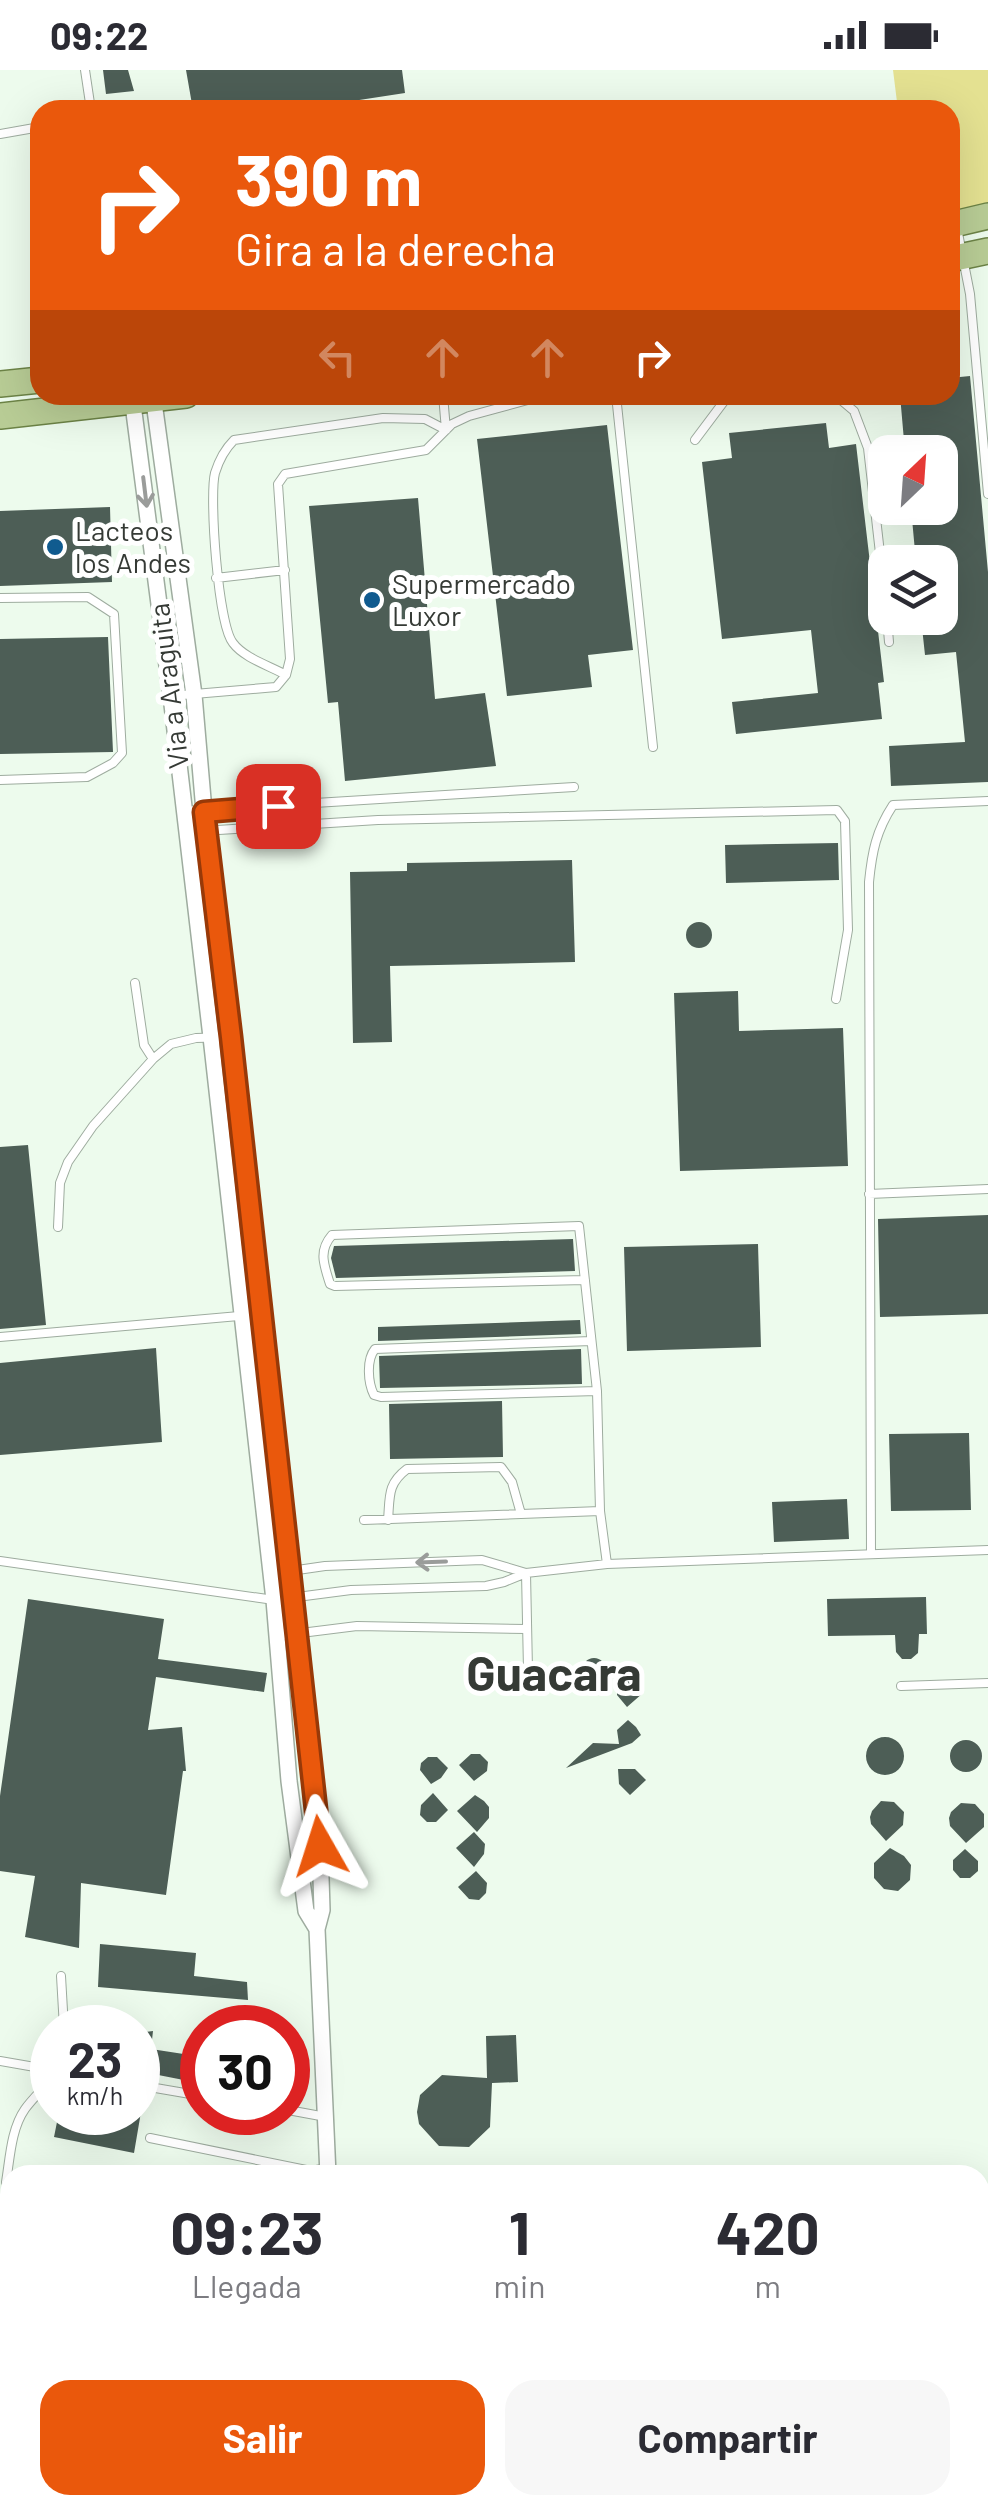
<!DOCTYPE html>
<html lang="es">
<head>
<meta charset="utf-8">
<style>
  body { margin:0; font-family:Barlow,sans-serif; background:#f7f7f7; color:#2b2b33; height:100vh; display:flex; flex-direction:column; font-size:38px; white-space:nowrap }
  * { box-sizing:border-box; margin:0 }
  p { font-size:32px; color:#7c7c81 }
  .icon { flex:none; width:55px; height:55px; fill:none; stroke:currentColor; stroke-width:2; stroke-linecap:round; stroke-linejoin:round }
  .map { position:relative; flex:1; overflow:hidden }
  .details { position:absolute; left:0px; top:2095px; width:990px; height:350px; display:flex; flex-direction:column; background:#fff; border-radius:30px 30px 0 0; box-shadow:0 10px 40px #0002 }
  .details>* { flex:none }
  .banner { position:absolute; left:30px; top:30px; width:930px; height:305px; border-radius:30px; box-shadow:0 10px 40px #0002; background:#ea580c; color:#fff; overflow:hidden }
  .needle { width:65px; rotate:25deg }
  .fabs { position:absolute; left:868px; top:365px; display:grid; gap:20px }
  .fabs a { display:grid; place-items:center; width:90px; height:90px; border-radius:20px; background:#fff; box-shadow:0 10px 40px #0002; font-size:50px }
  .speed { position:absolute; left:30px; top:1935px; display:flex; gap:20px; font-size:50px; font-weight:700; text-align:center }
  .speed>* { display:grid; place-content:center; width:130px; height:130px; border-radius:50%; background:#fff; box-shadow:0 10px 40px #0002; line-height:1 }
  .speed small { font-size:25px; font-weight:400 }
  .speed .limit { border:15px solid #d22; background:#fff; color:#111 }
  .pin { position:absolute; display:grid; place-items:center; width:85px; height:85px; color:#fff; margin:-42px; border-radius:20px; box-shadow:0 5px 15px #0006 }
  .me { position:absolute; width:110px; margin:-55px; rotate:354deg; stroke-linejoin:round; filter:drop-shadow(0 0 8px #0008) }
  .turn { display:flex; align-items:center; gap:35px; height:210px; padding:0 40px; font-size:45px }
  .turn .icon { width:130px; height:130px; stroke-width:2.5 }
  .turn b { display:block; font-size:70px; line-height:85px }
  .lanes { display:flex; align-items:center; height:95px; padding:0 40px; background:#0003; justify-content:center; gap:50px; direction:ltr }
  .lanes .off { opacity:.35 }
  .eta { display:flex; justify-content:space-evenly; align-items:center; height:170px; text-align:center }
  .eta b { font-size:60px; font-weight:700; line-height:70px }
  .cta { display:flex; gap:20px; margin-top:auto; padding:20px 40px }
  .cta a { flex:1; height:115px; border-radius:30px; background:#ea580c; color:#fff; font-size:40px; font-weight:700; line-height:115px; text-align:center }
  .cta a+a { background:#f7f7f7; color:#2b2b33 }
  .status { display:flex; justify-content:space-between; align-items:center; height:70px; padding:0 50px; background:#fff; direction:ltr }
  .status svg { height:28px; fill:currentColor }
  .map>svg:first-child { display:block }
  .green { fill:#e4e191 }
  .building { fill:#4d5e56 }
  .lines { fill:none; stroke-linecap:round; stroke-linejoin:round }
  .service-casing { stroke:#9eac9f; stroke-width:10 }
  .minor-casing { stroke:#9eac9f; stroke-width:18 }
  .primary-casing { stroke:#6c8346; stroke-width:28 }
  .service { stroke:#fff; stroke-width:8 }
  .minor { stroke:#fff; stroke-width:15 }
  .primary { stroke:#b8cc95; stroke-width:25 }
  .oneway { stroke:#9a9c9a }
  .route-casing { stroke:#983908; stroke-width:25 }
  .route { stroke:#ea580c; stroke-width:18 }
  .poi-dot { fill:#105b8f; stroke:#fff; stroke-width:4 }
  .labels { text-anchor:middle; stroke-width:10; stroke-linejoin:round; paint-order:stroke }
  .poi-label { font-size:28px; fill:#353a35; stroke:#fff; text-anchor:start }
  .street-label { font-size:28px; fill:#353a35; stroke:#fff }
  .town-label { font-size:48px; font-weight:bold; fill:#353a35; stroke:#fff }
</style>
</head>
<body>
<div class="status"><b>09:22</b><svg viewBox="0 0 49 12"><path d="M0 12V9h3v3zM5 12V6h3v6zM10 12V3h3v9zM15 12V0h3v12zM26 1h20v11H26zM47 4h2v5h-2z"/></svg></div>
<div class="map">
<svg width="988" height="2445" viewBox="0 0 988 2445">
  <rect width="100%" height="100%" fill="#edfbed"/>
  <!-- green -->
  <path class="green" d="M893,0H988V138L950,146V40H898Z"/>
  <!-- building -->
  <path class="building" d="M103,0H128L134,21L106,24Z
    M186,0H402L405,23L294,40H193Z
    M970,306L988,502V712L891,716L889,676L965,672L956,582L925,585L921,548H940V492H916L911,438H940V382H905L900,325H950V308Z
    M826,353L829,378L856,374L884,612L878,613L882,649L736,664L732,632L818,623L811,560L722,569L702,392L732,388L729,363Z
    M607,355L633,580L588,585L592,617L507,626L477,369Z
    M418,428L435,629L485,623L496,696L345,711L338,632L328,633L309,436Z
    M110,437L112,512L0,516V441Z
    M108,567L113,682L0,684V569Z
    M838,773L839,810L726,813L725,775Z
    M572,790L575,892L390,896L392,972L353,973L350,802L407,801V793Z
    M686 865a13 13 0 1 1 26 0a13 13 0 1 1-26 0Z
    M738,921L739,961L843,958L848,1096L680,1101L674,923Z
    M28,1075L46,1255L0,1259V1077Z
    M988,1145V1244L880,1247L878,1149Z
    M573,1169L575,1201L336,1208L331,1188L334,1176Z
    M758,1174L761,1277L627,1281L624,1177Z
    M580,1250L581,1264L378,1271V1257Z
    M156,1278L162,1372L0,1385V1293Z
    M581,1279L582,1314L380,1318L379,1286Z
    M502,1331L503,1387L390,1389L389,1334Z
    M969,1363L971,1440L891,1441L889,1364Z
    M847,1429L849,1469L774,1472L772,1432Z
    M926,1527L927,1564H919L918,1583L911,1589H902L896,1582L895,1565L828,1566L827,1529Z
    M28,1529L164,1549L158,1589L267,1603L264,1622L156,1607L148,1660L182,1657L186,1701H183L166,1825L81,1813L79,1878L25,1867L35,1806L0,1801V1726Z
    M582 1600a12 12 0 1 1 24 0a12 12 0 1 1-24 0Z
    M617,1610H633L643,1623L627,1637L617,1625Z
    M628,1650L636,1657L641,1665L632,1673L566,1698L593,1673L619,1674L617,1660Z
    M866 1686a19 19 0 1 1 38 0a19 19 0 1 1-38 0Z
    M950 1686a16 16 0 1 1 32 0a16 16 0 1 1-32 0Z
    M471,1684H480L488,1692L487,1701L474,1711L459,1695Z
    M428,1687H437L448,1698L441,1708L431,1714L420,1700L421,1693Z
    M618,1699H635L646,1710L630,1725L619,1714Z
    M433,1723L448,1740L436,1752H427L420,1745L421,1735Z
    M475,1725L484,1731L489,1737V1748L477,1762L457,1741Z
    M881,1731L894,1732L904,1742L903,1755L886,1771L871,1754L870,1747L872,1741Z
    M961,1733L975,1734L984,1744V1757L966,1773L950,1756L949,1748L951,1742Z
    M474,1762L485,1774L484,1784L474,1797L456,1778Z
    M890,1778L904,1786L911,1795L910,1810L898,1821L884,1819L874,1808V1793Z
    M965,1779L978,1791V1801L970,1808H960L953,1800V1790Z
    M476,1801L487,1813L486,1823L479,1830L469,1829L458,1817Z
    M100,1874L196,1883L194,1906L247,1912L248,1930L98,1917Z
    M153,1961L151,1979L190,1985L187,1994L197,1995L194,2012L148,2003L147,2009L138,2008V1963Z
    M516,1965L518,2012L492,2013L490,2057L469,2077L439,2076L419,2054L417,2042L420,2025L442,2005L487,2008L486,1966Z
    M59,2042H141L134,2083L54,2067Z"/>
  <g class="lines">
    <defs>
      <path id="service" d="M85,0L91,40
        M0,64L40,57
        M957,158L970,224L988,424
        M443,325L446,360
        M616,325L653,677
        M835,325L854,341L868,378L885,527
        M695,370L725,330L734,325
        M216,508L285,500
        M0,528L88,527L114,544L122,683L113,693L87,707L0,710
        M887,548L889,572
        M286,605C270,596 244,588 233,573C218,555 209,426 215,403C219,390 225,379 234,370L383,348L425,349L446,360
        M171,626L276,617L286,605L290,589L278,414L285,404L426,380L452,354L469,346L546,325
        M184,741L574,717
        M186,762L378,750L837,740L845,751L848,860L836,929
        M135,913L144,975L153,989
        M869,1124L988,1119
        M58,1157L60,1113L68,1092L93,1056L153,989L171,974L196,968L231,967
        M585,1210L335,1216L330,1214C324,1195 318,1181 332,1165L579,1156L597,1321L600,1441L607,1494
        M0,1267L261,1244
        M591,1271L375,1279C366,1290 368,1313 374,1325L381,1327L597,1321
        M364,1450L600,1441
        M388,1450C390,1427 387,1414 407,1399L501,1397L512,1412L521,1444
        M871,1484L869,812C872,782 876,761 893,735L988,731
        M0,1491L274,1530L351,1520L486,1516L504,1512L526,1503L607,1494L988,1480
        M526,1503L528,1600
        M270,1504L325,1496L482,1490L526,1503
        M277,1566L357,1556L526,1559
        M901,1616L988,1613
        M61,1906L64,1958
        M0,1991L52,2000
        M138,2015L202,2026
        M288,2040L326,2047
        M150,2068L311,2101L327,2098
        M6,2112C10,2088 11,2059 25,2039C33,2028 44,2018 52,2008"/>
      <path id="minor" d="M153,325L194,625L204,741L231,967L320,1776L322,1840L317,1859L328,2105
        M132,327L171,626L211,967L274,1530L289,1711L306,1841L317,1859
        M361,2435L362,2445"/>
      <path id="primary" d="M950,155L988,146
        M950,189L988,181
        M0,314L40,310
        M0,346L186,325"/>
    </defs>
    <!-- service casing -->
    <use href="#service" class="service-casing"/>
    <!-- minor casing -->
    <use href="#minor" class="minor-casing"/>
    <!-- primary casing -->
    <use href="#primary" class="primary-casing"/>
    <!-- service -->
    <use href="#service" class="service"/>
    <!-- minor -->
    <use href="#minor" class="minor"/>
    <!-- primary -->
    <use href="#primary" class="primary"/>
  </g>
  <!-- one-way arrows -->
  <defs><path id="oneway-shaft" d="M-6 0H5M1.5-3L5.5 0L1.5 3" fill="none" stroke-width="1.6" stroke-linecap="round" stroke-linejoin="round" transform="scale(2.5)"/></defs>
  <g class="oneway">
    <use href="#oneway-shaft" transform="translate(145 422) rotate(83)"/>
    <use href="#oneway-shaft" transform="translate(431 1492) rotate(178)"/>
  </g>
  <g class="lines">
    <defs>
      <path id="route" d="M278,736L204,742L231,967L320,1776"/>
    </defs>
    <!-- route casing -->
    <use href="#route" class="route-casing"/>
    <!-- route -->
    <use href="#route" class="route"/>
  </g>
  <!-- markers -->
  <g class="poi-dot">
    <circle cx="55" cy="477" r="10"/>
    <circle cx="372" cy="530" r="10"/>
  </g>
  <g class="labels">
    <!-- poi labels -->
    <g class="poi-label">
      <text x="75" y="471">Lacteos<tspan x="75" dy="32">los Andes</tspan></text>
      <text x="392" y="524">Supermercado<tspan x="392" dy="32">Luxor</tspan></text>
    </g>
    <!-- street labels -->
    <g class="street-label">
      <text transform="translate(169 616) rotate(-97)" y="10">Via a Araguita</text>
    </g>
    <!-- town labels -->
    <g class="town-label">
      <text x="554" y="1621">Guacara</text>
    </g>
  </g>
</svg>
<div class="fabs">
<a><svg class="needle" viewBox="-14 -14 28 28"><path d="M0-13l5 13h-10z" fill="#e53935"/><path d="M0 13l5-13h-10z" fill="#7c7c81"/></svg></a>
<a><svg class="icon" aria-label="layers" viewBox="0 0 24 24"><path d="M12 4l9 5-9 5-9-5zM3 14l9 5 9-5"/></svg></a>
</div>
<div class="speed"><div>23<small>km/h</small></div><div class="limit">30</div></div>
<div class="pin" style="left:278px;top:736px;background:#d93025"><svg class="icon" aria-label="arrive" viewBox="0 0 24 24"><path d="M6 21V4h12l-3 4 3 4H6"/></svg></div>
<svg class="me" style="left:320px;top:1776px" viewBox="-20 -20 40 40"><path d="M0-17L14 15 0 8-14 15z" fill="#ea580c" stroke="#fff" stroke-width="4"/></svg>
<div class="banner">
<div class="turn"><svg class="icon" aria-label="right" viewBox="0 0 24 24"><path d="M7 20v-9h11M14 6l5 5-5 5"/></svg><div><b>390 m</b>Gira a la derecha</div></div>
<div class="lanes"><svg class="icon off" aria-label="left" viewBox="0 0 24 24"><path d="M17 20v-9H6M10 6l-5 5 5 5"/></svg><svg class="icon off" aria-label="ahead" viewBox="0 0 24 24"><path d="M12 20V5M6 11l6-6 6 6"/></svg><svg class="icon off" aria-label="ahead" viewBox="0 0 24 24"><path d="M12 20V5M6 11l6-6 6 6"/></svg><svg class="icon" aria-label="right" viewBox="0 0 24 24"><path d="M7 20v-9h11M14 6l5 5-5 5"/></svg></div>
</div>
<section class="details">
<div class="eta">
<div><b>09:23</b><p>Llegada</p></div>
<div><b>1</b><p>min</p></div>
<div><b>420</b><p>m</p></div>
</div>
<div class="cta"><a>Salir</a><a>Compartir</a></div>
</section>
</div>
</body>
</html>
